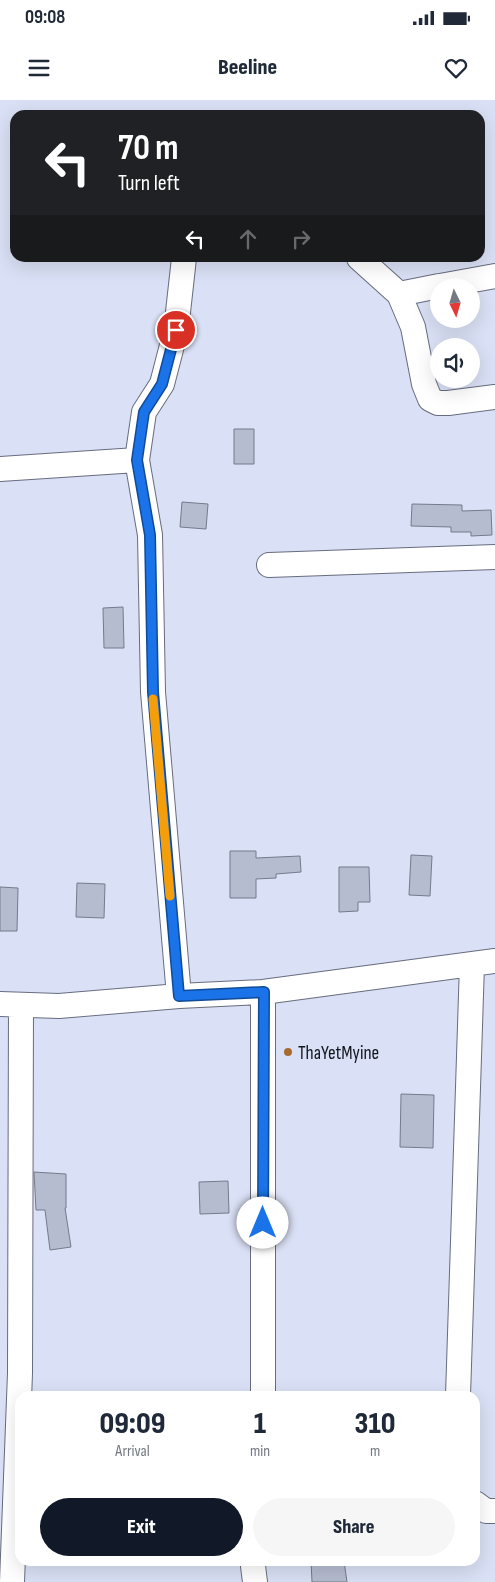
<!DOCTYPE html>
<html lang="en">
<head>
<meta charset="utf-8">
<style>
  body { margin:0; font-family:"Sofia Sans Condensed",sans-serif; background:#f6f6f7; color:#1f2937; height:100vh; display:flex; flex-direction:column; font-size:19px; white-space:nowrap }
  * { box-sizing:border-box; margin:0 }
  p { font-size:16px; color:#747a83 }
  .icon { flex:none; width:28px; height:28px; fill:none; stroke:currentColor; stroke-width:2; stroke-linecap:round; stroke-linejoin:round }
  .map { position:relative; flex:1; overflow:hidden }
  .sheet { position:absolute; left:15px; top:1291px; width:465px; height:175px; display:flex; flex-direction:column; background:#fff; border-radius:15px; box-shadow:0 5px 20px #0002 }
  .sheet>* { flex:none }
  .guide { position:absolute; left:10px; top:10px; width:475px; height:152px; border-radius:15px; box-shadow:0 5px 20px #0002; background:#202124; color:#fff; overflow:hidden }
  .needle { width:32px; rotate:175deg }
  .fabs { position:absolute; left:430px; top:178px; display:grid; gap:10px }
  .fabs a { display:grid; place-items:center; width:50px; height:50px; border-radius:50%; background:#fff; box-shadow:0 5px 20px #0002; font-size:25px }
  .pin { position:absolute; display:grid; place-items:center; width:42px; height:42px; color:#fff; margin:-21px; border:2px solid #fff; border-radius:50%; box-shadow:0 1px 5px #0007 }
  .me { position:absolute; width:55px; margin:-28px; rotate:0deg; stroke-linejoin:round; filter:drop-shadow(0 0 4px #0008) }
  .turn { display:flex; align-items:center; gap:18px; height:105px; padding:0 25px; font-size:22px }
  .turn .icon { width:65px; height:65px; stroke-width:2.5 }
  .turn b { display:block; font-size:35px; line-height:42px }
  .lanes { display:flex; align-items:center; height:48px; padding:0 25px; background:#0003; justify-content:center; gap:25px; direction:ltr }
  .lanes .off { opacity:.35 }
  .eta { display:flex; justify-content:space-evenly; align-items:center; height:85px; text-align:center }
  .eta b { font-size:30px; font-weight:800; line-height:35px }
  .action { display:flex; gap:10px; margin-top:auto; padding:10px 25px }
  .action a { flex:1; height:58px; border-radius:30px; background:#111827; color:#fff; font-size:20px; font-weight:800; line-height:58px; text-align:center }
  .action a+a { background:#f6f6f7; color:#1f2937 }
  .status { display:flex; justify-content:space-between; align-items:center; height:35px; padding:0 25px; background:#fff; direction:ltr }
  .status svg { height:14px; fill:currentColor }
  header { display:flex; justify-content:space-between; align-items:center; height:65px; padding:0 25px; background:#fff; font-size:22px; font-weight:800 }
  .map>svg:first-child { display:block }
  .building { fill:#b6bcd0; stroke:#757a8c }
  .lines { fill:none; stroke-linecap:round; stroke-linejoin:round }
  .minor-casing { stroke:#676c7e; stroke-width:26 }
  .minor { stroke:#fff; stroke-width:24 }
  .route-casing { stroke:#114b97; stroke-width:12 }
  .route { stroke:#1a73e8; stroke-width:9 }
  .slow { stroke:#f59e0b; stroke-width:9 }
  .poi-dot { fill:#a76b2d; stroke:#dae0f5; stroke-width:2 }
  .labels { text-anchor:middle; stroke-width:4; stroke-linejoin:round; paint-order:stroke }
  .poi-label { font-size:19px; fill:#13151c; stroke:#dae0f5; text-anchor:start }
</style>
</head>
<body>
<div class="status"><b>09:08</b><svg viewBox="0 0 49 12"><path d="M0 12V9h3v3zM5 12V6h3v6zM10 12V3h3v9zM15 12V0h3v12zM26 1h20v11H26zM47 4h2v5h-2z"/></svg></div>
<header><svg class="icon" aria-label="menu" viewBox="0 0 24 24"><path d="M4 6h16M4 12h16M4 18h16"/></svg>Beeline<svg class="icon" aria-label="heart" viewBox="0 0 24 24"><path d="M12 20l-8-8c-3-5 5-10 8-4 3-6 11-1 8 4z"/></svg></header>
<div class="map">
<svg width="495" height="1482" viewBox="0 0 495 1482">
  <rect width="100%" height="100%" fill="#dae0f5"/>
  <!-- building -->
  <path class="building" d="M234,329H254V364H234Z
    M182,402L208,404L206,429L180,427Z
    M412,404L462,405V411L491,410L492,435L471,436V432H451V427L411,426Z
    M123,507L124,548H104L103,508Z
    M230,751H256V758L300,756L301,772L276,774V778L256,779V798H230Z
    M411,755L432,756L430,796L409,795Z
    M339,767H369L370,802H358V811L339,812Z
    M77,783L105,784L104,818L76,817Z
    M0,787L18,788L17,831H0Z
    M401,994L434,995L433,1048L400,1047Z
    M34,1072L66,1074V1108H65L71,1147L50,1150L45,1110H36Z
    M228,1081L229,1113L200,1114L199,1082Z
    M311,1461H344L347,1482H312Z"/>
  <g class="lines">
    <defs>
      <path id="minor" d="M359,158L399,194L413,227L424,284L430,299L438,303H448L495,297
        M440,186L495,176
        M399,194L439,186
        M0,369L137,360
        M269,465L495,457
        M179,896L153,592L150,435L137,360L144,312L162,284L176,230L184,158
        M0,904L59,906L179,896L263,892L495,861
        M263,1296V892
        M458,1296L472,864
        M475,1403L486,1411H495
        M254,1461L253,1466L255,1482
        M12,1482L20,1273L21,905"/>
    </defs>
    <!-- minor casing -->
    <use href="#minor" class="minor-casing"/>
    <!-- minor -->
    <use href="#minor" class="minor"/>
  </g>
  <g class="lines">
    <defs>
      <path id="route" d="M176,230L162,284L144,312L137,360L150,435L153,592L179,896L264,892L263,1123"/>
    </defs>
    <!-- route casing -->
    <use href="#route" class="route-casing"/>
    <!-- route -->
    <use href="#route" class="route"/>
    <!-- slow -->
    <path class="slow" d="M153,599L170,796"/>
  </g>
  <!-- markers -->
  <circle class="poi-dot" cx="288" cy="952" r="5"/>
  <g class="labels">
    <!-- poi labels -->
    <g class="poi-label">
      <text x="298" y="959">ThaYetMyine</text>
    </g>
  </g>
</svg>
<div class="fabs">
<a><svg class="needle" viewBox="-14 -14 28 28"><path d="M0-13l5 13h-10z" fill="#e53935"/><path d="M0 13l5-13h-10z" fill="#747a83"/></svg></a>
<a><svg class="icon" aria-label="sound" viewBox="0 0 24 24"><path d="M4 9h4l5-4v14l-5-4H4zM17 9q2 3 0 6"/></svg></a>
</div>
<div class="pin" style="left:176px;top:230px;background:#d93025"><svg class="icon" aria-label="arrive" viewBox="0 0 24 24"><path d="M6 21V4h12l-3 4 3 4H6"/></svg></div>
<svg class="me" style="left:263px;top:1123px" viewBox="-20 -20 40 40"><circle r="19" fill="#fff"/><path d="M0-13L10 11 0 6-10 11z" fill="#1a73e8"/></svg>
<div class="guide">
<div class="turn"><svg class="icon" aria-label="left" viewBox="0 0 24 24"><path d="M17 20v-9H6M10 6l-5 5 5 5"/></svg><div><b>70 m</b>Turn left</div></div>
<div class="lanes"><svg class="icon" aria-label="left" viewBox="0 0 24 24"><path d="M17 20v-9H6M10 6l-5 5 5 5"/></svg><svg class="icon off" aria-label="ahead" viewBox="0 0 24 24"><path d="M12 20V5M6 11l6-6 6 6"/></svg><svg class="icon off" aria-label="right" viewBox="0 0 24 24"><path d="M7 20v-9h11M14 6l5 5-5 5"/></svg></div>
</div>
<section class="sheet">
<div class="eta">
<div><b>09:09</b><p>Arrival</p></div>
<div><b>1</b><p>min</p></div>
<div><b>310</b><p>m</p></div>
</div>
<div class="action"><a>Exit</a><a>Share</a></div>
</section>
</div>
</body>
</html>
